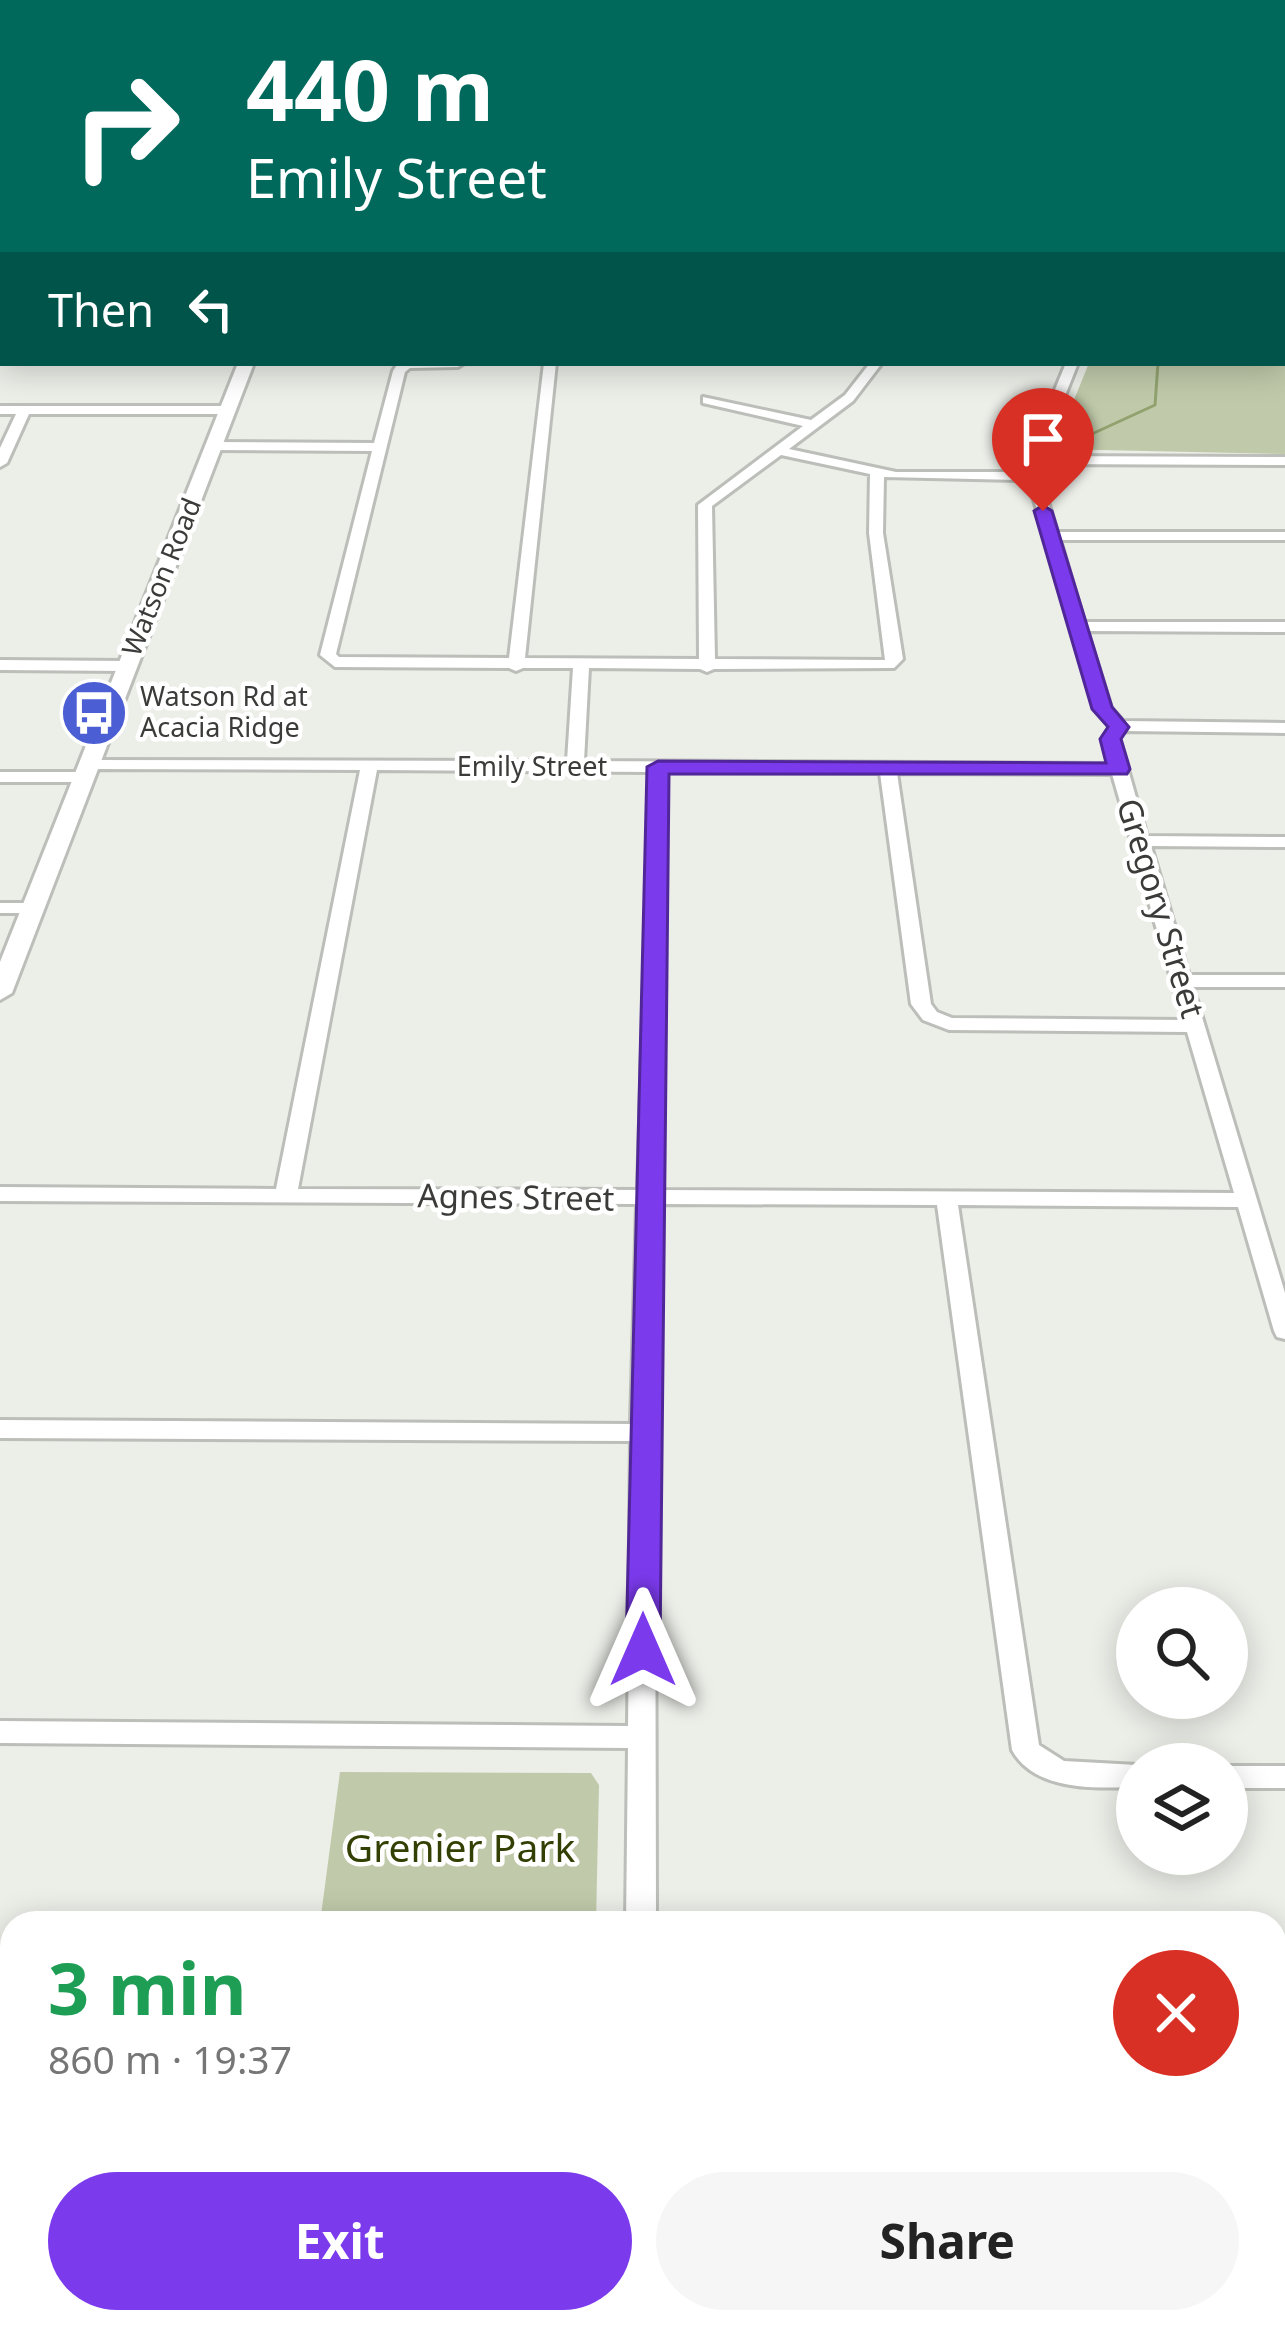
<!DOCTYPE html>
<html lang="en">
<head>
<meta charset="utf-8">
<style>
  body { margin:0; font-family:"Noto Sans",sans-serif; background:#f6f6f6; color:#222; height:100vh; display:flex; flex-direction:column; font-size:45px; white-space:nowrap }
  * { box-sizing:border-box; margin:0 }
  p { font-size:39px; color:#767676 }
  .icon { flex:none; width:66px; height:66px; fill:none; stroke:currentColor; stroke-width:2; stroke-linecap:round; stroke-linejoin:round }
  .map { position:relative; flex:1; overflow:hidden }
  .panel { position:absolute; left:0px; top:1911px; width:1287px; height:423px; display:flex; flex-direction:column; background:#fff; border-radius:36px 36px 0 0; box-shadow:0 6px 30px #0003 }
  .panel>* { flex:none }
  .top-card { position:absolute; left:0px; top:0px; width:1287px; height:366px; box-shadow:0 6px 30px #0003; background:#00695c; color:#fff; overflow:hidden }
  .controls { position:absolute; left:1116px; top:1587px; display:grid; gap:24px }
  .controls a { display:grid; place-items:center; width:132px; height:132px; border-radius:50%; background:#fff; box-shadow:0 6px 30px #0003; font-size:60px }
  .pin { position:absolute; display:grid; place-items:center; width:102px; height:102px; color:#fff; margin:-123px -51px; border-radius:50% 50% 50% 0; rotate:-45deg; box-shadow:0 0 12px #0007 }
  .pin .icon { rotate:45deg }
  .me { position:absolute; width:132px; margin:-66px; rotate:0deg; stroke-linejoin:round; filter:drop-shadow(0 0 9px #0008) }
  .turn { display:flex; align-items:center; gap:42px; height:252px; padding:0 48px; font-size:54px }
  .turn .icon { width:156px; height:156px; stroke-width:2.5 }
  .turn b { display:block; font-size:84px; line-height:102px }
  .then { display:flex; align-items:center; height:114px; padding:0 48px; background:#0003; gap:24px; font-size:45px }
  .round { display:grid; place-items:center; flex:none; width:126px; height:126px; border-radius:63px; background:#f6f6f6 }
  .overview { display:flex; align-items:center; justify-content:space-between; height:204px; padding:0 48px }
  h1 { font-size:72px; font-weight:700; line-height:90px; color:#1e9e55 }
  .button { display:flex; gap:24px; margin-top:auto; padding:24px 48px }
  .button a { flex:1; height:138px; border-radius:72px; background:#7c3aed; color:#fff; font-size:48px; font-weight:700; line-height:138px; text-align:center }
  .button a+a { background:#f6f6f6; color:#222 }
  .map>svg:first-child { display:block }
  .green { fill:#c0caaa }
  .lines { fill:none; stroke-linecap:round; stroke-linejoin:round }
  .stream { stroke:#92a26f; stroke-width:3 }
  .river { fill:#92a26f; fill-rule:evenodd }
  .minor-casing { stroke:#bcbeb9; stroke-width:6 }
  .tertiary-casing { stroke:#bcbeb9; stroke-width:6 }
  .secondary-casing { stroke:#bcbeb9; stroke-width:6 }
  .minor { fill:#fff; fill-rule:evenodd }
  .tertiary { fill:#fff; fill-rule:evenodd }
  .secondary { fill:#fff; fill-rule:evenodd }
  .route { fill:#7c3aed; stroke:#51269a; stroke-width:3 }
  .labels { text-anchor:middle; stroke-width:9; stroke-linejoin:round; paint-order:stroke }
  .far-street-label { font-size:27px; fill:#3b3c3a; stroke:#fff }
  .far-poi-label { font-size:27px; fill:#3b3c3a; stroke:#fff; text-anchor:start }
  .street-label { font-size:33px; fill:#3b3c3a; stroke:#fff }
  .near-park-label { font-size:39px; fill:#334003; stroke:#fff }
</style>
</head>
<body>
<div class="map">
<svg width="1285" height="2333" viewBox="0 0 1285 2333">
  <rect width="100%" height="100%" fill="#eceee8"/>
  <!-- green -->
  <path class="green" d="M1285,337V454L1054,449L1089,363H1284Z
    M340,1772L591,1773L599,1785L596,1923H320Z
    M1275,2200L1285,2201V2333H299L301,2322H1275Z"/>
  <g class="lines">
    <!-- stream -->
    <path class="stream" d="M114,0L118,3
      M1070,444L1155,405L1158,363"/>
    <!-- river -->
    <path class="river" d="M1284,210H1285V222H1284Z
      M1284,330H1285V344H1284Z"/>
    <defs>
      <path id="minor" d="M0,37H3V43H0Z
        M0,150H3V156H0Z
        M0,199H3V205H0Z
        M0,258H3V264H0Z
        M3,319V331L0,332V320Z
        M398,363H464L458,367L410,368L405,372L336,654L339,657L509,658L544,363H556L525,658L699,659L698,505L803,426L703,403V397L811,420L845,395L870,363H882L853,401L789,449L896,472H1021L1066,363H1078L1041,456L1285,457V465L1038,464L1033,475L1043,485L1057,532H1285V540H1060L1084,622H1285V632L1087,631L1111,708L1123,721L1285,723V733L1123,731L1119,738L1147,836L1285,837V847L1151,846L1189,975H1285V987H1193L1285,1293V1339L1277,1337L1274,1331L1238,1207L958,1205L1039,1745L1064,1761L1137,1765V1787C1097,1788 1035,1792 1012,1750L937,1205L659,1204L655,1433L656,1923H626L628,1748L0,1743V1721L628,1726L631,1441L0,1438V1420L631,1424L637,1204L0,1201V1187L276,1189L360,770L88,769L80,764L82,760L567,761L573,668H523L516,671L509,668L335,667L320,655L372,451L214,450L207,446L214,442L374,443L393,371ZM781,455L870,474L869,533L885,660L715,659L712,506ZM884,477L1023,480L1030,486L1095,709L1110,726L1103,738L1109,764L584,761L589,668L700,669L707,672L714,669L894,668L903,659L883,533ZM377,770L650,772L638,1190L298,1189ZM666,772L880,773L911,1004L923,1020L949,1030L1187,1032L1234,1193L659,1190ZM897,773L1112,774L1183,1020L952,1018L937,1012L931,1004Z
        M0,406H227L233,410L227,414H29L7,463L0,467V448L16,414H0Z
        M0,660L127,661L135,666L127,671L0,670Z
        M0,772H83L91,777L83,782H0Z
        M0,903H33L42,908L33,913H0Z
        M1227,1766H1285V1788H1227Z
        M0,2221H12V2253H0Z"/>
      <path id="tertiary" d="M0,87H3V95H0Z
        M0,329H3V339H0Z
        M238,363H254L12,993L0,1000V962Z"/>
      <path id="secondary" d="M0,2114H12V2156H0Z
        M1275,2125H1285V2169H1275Z"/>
    </defs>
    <!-- minor casing -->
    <use href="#minor" class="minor-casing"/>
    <!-- tertiary casing -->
    <use href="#tertiary" class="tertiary-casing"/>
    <!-- secondary casing -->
    <use href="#secondary" class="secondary-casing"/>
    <!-- minor -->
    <use href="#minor" class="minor"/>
    <!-- tertiary -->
    <use href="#tertiary" class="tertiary"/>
    <!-- secondary -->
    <use href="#secondary" class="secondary"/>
  </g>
  <!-- route -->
  <path class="route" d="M1043,505L1052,511L1112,707L1129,727L1121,739L1130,769L1127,774H669L660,1650L655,1659L643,1663L631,1659L626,1650L647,767L658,761L1106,763L1100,739L1108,727L1092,709L1034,511Z"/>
  <!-- icons -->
  <defs>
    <symbol id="bus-disc" viewBox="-11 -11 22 22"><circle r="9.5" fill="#4b5ed3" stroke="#fff"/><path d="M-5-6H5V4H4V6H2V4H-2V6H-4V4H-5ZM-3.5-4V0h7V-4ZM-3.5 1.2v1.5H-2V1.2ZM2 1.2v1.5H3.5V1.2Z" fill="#fff"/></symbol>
  </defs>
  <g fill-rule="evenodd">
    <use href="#bus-disc" x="56" y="675" width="76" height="76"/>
  </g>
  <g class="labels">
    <!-- far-street labels -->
    <g class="far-street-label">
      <text transform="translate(162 577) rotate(-68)" y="9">Watson Road</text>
      <text x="532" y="776">Emily Street</text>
    </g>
    <!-- far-poi labels -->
    <g class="far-poi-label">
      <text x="140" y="706">Watson Rd at<tspan x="140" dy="31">Acacia Ridge</tspan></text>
    </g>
    <!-- street labels -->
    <g class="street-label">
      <text transform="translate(1161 908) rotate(73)" y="12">Gregory Street</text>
      <text transform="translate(516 1197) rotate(1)" y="12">Agnes Street</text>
    </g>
    <!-- near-park labels -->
    <g class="near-park-label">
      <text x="460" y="1862">Grenier Park</text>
    </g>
  </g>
</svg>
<div class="controls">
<a><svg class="icon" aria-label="search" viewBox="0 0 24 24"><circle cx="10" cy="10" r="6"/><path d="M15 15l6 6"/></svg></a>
<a><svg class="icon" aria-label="layers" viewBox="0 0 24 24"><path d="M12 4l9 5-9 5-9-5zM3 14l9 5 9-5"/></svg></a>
</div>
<div class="pin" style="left:1043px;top:511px;background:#d93025"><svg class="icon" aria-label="arrive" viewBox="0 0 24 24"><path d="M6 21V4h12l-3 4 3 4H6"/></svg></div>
<svg class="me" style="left:643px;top:1650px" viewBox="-20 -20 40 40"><path d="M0-17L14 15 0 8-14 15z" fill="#7c3aed" stroke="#fff" stroke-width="4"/></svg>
<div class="top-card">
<div class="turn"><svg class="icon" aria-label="right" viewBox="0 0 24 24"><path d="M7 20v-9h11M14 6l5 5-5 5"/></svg><div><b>440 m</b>Emily Street</div></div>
<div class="then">Then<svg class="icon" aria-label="left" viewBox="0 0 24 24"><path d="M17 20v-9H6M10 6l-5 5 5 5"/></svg></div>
</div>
<section class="panel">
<div class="overview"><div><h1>3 min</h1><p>860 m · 19:37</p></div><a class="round" style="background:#d93025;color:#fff"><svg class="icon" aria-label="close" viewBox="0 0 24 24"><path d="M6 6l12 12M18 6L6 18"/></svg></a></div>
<div class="button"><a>Exit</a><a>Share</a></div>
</section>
</div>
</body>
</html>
